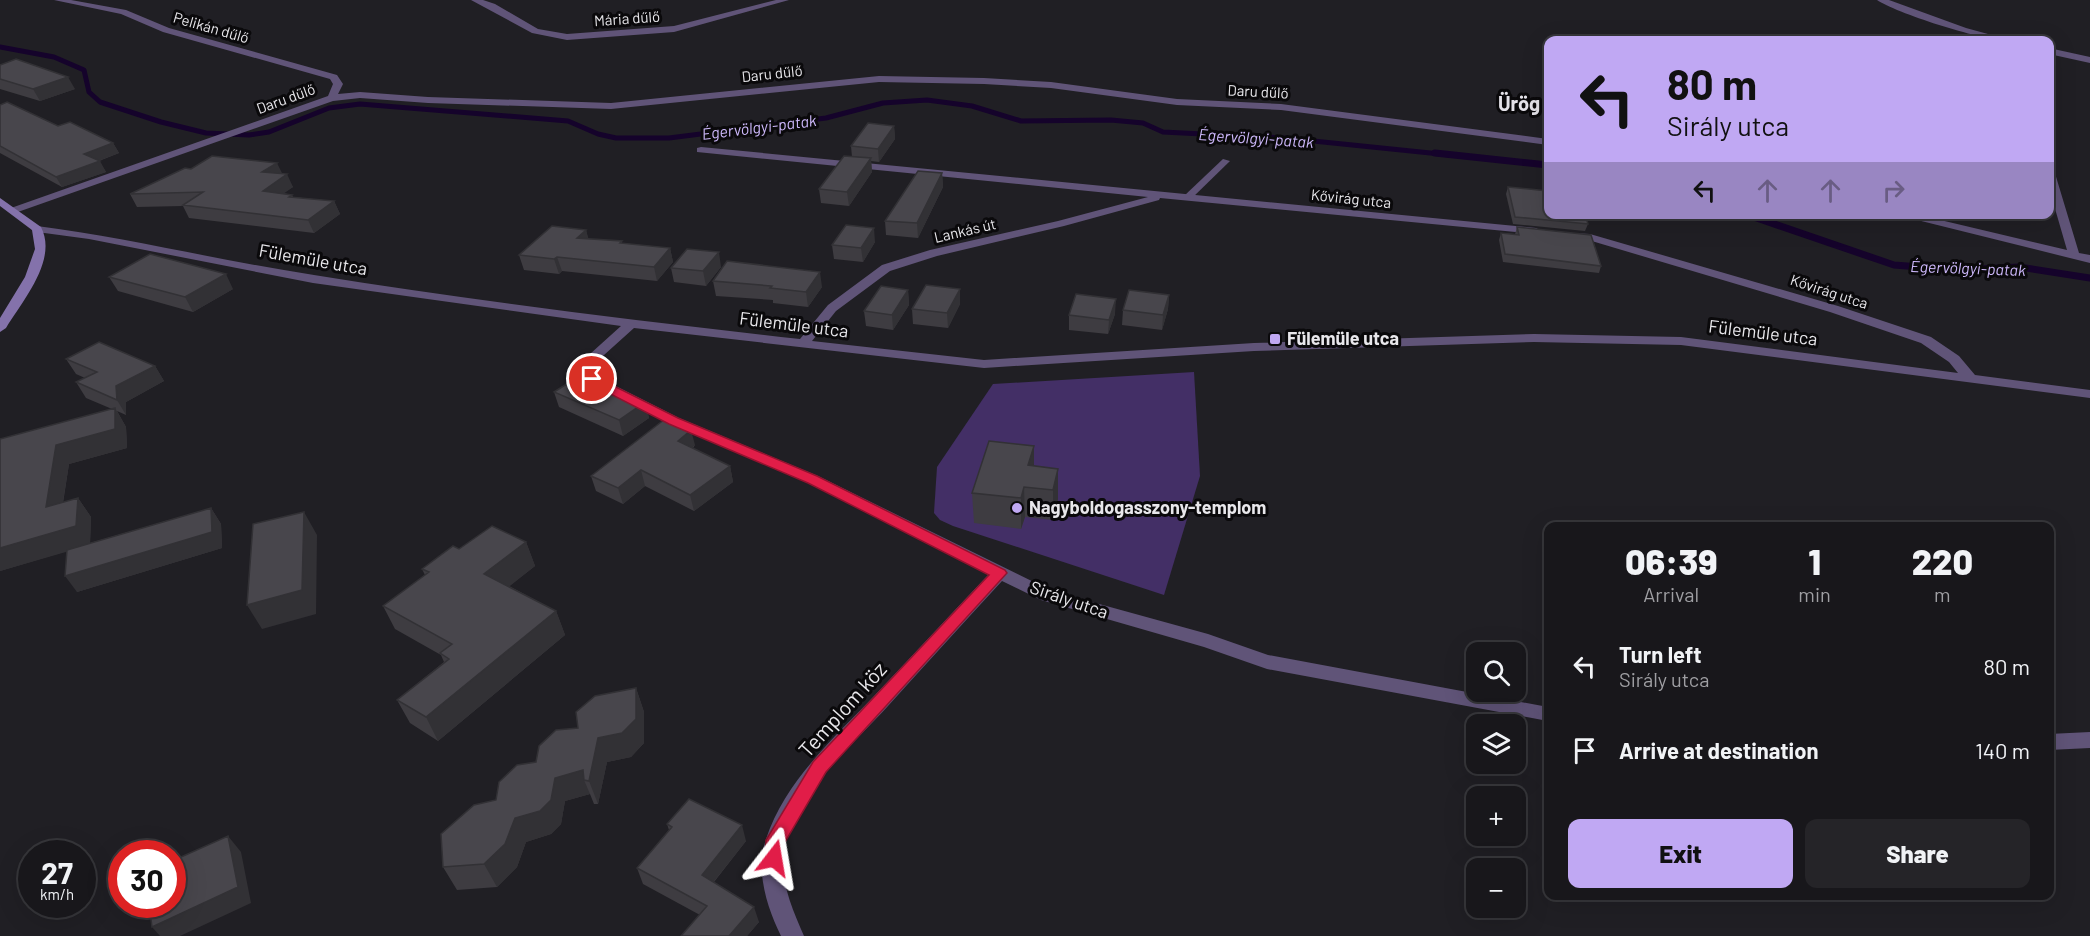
<!DOCTYPE html>
<html lang="en">
<head>
<meta charset="utf-8">
<style>
  body { margin:0; font-family:Barlow,sans-serif; background:#252428; color:#f1f3f6; height:100vh; display:flex; flex-direction:column; font-size:22px; white-space:nowrap }
  * { box-sizing:border-box; margin:0 }
  p { font-size:20px; color:#9f9fa3 }
  .icon { flex:none; width:33px; height:33px; fill:none; stroke:currentColor; stroke-width:2; stroke-linecap:round; stroke-linejoin:round }
  .map { position:relative; flex:1; overflow:hidden }
  .drawer { position:absolute; left:1544px; top:522px; width:510px; height:378px; display:flex; flex-direction:column; background:#18171b; border-radius:12px; box-shadow:0 6px 24px #0002,0 0 0 2px #36363a }
  .drawer>* { flex:none }
  .banner { position:absolute; left:1544px; top:36px; width:510px; height:183px; border-radius:12px; box-shadow:0 6px 24px #0002,0 0 0 2px #36363a; background:#c0a8f3; color:#111; overflow:hidden }
  .fabs { position:absolute; left:1466px; top:642px; display:grid; gap:12px }
  .fabs a { display:grid; place-items:center; width:60px; height:60px; border-radius:12px; background:#18171b; box-shadow:0 6px 24px #0002,0 0 0 2px #36363a; font-size:30px }
  .speed { position:absolute; left:18px; top:840px; display:flex; gap:12px; font-size:30px; font-weight:700; text-align:center }
  .speed>* { display:grid; place-content:center; width:78px; height:78px; border-radius:50%; background:#18171b; box-shadow:0 6px 24px #0002,0 0 0 2px #36363a; line-height:1 }
  .speed small { font-size:15px; font-weight:400 }
  .speed .limit { border:9px solid #d22; background:#fff; color:#111 }
  .pin { position:absolute; display:grid; place-items:center; width:51px; height:51px; color:#fff; margin:-26px; border:3px solid #fff; border-radius:50%; box-shadow:0 2px 6px #0007 }
  .me { position:absolute; width:66px; margin:-33px; rotate:14deg; stroke-linejoin:round; filter:drop-shadow(0 0 4px #0008) }
  .turn { display:flex; align-items:center; gap:21px; height:126px; padding:0 24px; font-size:27px }
  .turn .icon { width:78px; height:78px; stroke-width:2.5 }
  .turn b { display:block; font-size:42px; line-height:51px }
  .lanes { display:flex; align-items:center; height:57px; padding:0 24px; background:#0003; justify-content:center; gap:30px; direction:ltr }
  .lanes .off { opacity:.35 }
  .eta { display:flex; justify-content:space-evenly; align-items:center; height:102px; text-align:center }
  .eta b { font-size:36px; font-weight:800; line-height:42px }
  .button { display:flex; gap:12px; margin-top:auto; padding:12px 24px }
  .button a { flex:1; height:69px; border-radius:12px; background:#c0a8f3; color:#111; font-size:24px; font-weight:800; line-height:69px; text-align:center }
  .button a+a { background:#252428; color:#f1f3f6 }
  ul { padding:0; list-style:none }
  li { display:flex; align-items:center; gap:18px; height:84px; padding:0 24px }
  li div { flex:1 }
  li b { display:block; font-size:22px }
  li em { font-style:normal }
  .map>svg:first-child { display:block }
  .green { fill:#432f66 }
  .lines { fill:none; stroke-linecap:round; stroke-linejoin:round }
  .stream-far1 { stroke:#15032b; stroke-width:5 }
  .stream { stroke:#15032b; stroke-width:7 }
  .service { fill:#605478; fill-rule:evenodd }
  .minor { fill:#605478; fill-rule:evenodd }
  .secondary { fill:#8472ab; fill-rule:evenodd }
  .wall { fill:#3e3c41 }
  .shaded-wall { fill:#323135 }
  .building { fill:#48464c; stroke:#323135; stroke-width:1.5 }
  .route { fill:#e11d48; stroke:#92132f; stroke-width:1.5 }
  .poi-dot { fill:#c0a8f3; stroke:#0a090b; stroke-width:2 }
  .labels { text-anchor:middle; stroke-width:6; stroke-linejoin:round; paint-order:stroke }
  .far-street-label { font-size:15px; fill:#e8e7eb; stroke:#0a090b }
  .far-water-label { font-size:16px; font-style:italic; fill:#cdb8fb; stroke:#0a090b }
  .street-label { font-size:18px; fill:#e8e7eb; stroke:#0a090b }
  .poi-label { font-size:18px; font-weight:bold; fill:#e8e7eb; stroke:#0a090b; text-anchor:start }
  .far-district-label { font-size:20px; font-weight:bold; fill:#e4e2e9; stroke:#0a090b }
  .near-street-label { font-size:21px; fill:#e8e7eb; stroke:#0a090b }
</style>
</head>
<body>
<div class="map">
<svg width="2090" height="936" viewBox="0 0 2090 936">
  <rect width="100%" height="100%" fill="#201f24"/>
  <!-- green -->
  <path class="green" d="M1194,372L1200,476L1164,595L953,526L940,520L934,513L937,467L993,384Z"/>
  <g class="lines">
    <!-- stream-far1 -->
    <path class="stream-far1" d="M0,47L54,57L84,70L89,92L100,102L161,122L206,133L249,135L269,132L329,108L360,104L568,121L598,134L616,138H669L826,118L883,103L927,100L972,106L1021,121L1111,120L1143,123L1163,132L1284,138L1450,155"/>
    <!-- stream -->
    <path class="stream" d="M1435,153L1548,165
      M1745,214L1894,265L1959,270L2019,267L2090,278"/>
    <!-- service -->
    <path class="service" d="M1223,159L1230,161L1190,200H1184V196Z"/>
    <!-- minor -->
    <path class="minor" d="M54,0H71L126,10L169,28L337,75L343,84L338,94L360,92L428,97L611,103L879,76L984,78L1051,82L1177,99L1281,104L1548,139V145L1281,110L1177,105L1051,88L984,84L879,82L611,109L428,103L360,98L333,101L15,213L11,212V208L328,96L333,84L330,79L163,32L121,14Z
      M471,0H483L495,4L538,29L567,34L674,26L776,0H789L674,32L567,40L532,33Z
      M1877,0H1889L1966,28L2010,40C1988,43 1896,13 1877,0Z
      M2049,48L2090,57V63L2049,54Z
      M701,147L1536,228L1542,231L1536,234L1160,198L1159,200L1064,226L937,256L890,271L836,311L812,341L984,360L1254,343L1534,334L1681,337L1958,373L1949,362L1921,343L1830,312L1585,239L1570,237V233L1590,234L1838,306L1931,337L1959,356L1975,375L2090,390V398L1681,345L1534,342L1254,351L984,368L634,328L594,364L598,377L679,418L818,476L1052,591L1208,634L1268,655L1548,707V721L1267,669L1204,647L1041,600L1002,581C964,622 926,664 888,706C854,743 801,790 786,839C776,873 791,906 804,936H781C767,908 755,870 766,839C785,781 835,737 876,694C914,654 951,614 989,574L808,482L669,424L587,382L580,363L621,326L313,283L89,239L37,232L31,229L37,226C130,238 221,261 314,275C475,301 638,321 800,339L828,305L882,265L930,250L1058,221L1148,197L697,152V148Z
      M2049,167L2054,170L2079,253L2090,255V263L1893,214H1915L2067,250L2049,188Z
      M2090,732V748L2049,750V734Z"/>
    <!-- secondary -->
    <path class="secondary" d="M0,198L41,227C58,260 23,300 6,328L0,332V318L25,277L35,249L32,230L0,206Z"/>
  </g>
  <!-- wall -->
  <path class="wall" d="M0,65L75,89L40,101L0,89Z
    M0,105L58,126L113,143L119,153L99,161L106,172L62,187L0,153Z
    M894,126L895,139L879,162L871,161L872,172L849,206L821,203L819,189L852,157L851,146Z
    M191,169L282,173L293,187L283,193L292,195L293,197L334,201L340,214L314,233L189,218L183,206L137,207L130,194Z
    M942,173L943,187L918,238L886,235L885,221Z
    M1508,187L1588,224L1585,231L1513,224L1506,194Z
    M1517,227L1601,266L1599,273L1503,262L1499,240L1501,233L1515,234Z
    M586,230L588,239L622,241V243L670,248L673,262L657,281L562,271L559,274L524,270L519,255Z
    M875,242L863,262L834,259L832,245Z
    M721,267L706,286L674,282L671,268Z
    M109,277L233,289L193,312L118,291Z
    M713,281L822,287L808,307L773,303V300L716,296Z
    M960,289V304L948,328L913,324L912,309Z
    M908,290L909,305L893,330L866,326L864,311Z
    M1169,295L1168,309L1162,330L1122,325L1123,310Z
    M1115,314L1108,334L1069,330V315Z
    M66,359L155,366L164,381L126,402V415L117,411L126,427L127,448L69,464L63,503L78,498L91,517L90,543L211,508L221,524L222,548L77,592L67,551L0,571V439L112,409L86,398L76,382L85,378L76,374Z
    M554,392L645,402L649,418L623,436L559,407Z
    M695,445L693,448L730,466L733,482L694,511L645,486L623,504L596,491L591,476Z
    M1034,466L1058,469V499L1053,520L1025,517L1021,529L974,523L972,493Z
    M526,542L535,566L509,586L556,611L565,635L438,741L410,723L397,700L444,662L441,655L395,629L383,606L425,575L422,569Z
    M636,688L644,712V743L631,757L607,762L598,804H594L590,794L565,801L561,824L551,834L526,842L517,867L497,887L457,890L443,867L496,800L536,762L578,728Z
    M667,824L746,841L714,882L759,922L747,936H681L700,915L643,884L637,868L669,830Z"/>
  <!-- shaded-wall -->
  <path class="shaded-wall" d="M68,77L75,89L40,101L33,89Z
    M894,126L895,139L879,162L878,149Z
    M113,143L119,153L90,164L84,154Z
    M871,158L872,172L849,206L847,192Z
    M100,161L106,172L62,187L56,177Z
    M277,163L283,175L262,172Z
    M942,173L943,187L918,238L917,223Z
    M287,174L293,187L269,204L263,191Z
    M334,201L340,214L314,233L308,220Z
    M874,228L875,242L863,262L861,248Z
    M586,230L590,244L577,238Z
    M670,248L673,262L657,281L654,267Z
    M719,252L721,267L706,286L703,271Z
    M557,257L562,271L559,274L554,259Z
    M820,272L822,287L808,307L806,292Z
    M226,274L233,289L193,312L185,297Z
    M960,289V304L948,328L947,313Z
    M908,290L909,305L893,330L892,315Z
    M1169,295L1168,309L1162,330L1163,315Z
    M1116,299L1115,314L1108,334L1109,320Z
    M155,366L164,381L126,402V415L117,400L116,386Z
    M645,402L649,418L623,436L619,420Z
    M115,408L126,427L127,448L69,464L59,526L46,507L56,445Z
    M691,430L695,445L682,456L678,441Z
    M1034,446V475L1028,465Z
    M730,466L733,482L694,511L690,495Z
    M1058,469V499L1053,520V490Z
    M641,470L645,486L623,504L618,488Z
    M1024,487L1025,517L1021,529V498Z
    M78,498L91,517L90,545L0,571V548Z
    M211,508L221,524L222,548L77,592L65,576Z
    M304,512L317,535L316,614L262,629L247,605Z
    M526,542L535,566L495,598L484,574Z
    M556,611L565,635L438,741L426,717Z
    M636,688L644,712V743L631,757L607,762L598,804L589,781L598,738Z
    M583,770L584,780L590,794L565,801L561,824L551,834L526,842L517,867L497,887L484,864L515,818L555,778Z
    M742,825L746,841L707,890L702,875Z
    M228,836L241,852L251,903L180,936H160L152,927Z
    M754,907L759,922L747,936H729Z"/>
  <!-- building -->
  <path class="building" d="M16,59L68,77L33,89L0,79V65Z
    M7,102L58,126L70,122L113,143L84,154L100,161L56,177L0,146V105Z
    M868,123L894,126L878,149L851,146Z
    M212,156L277,163L262,172L287,174L263,191L292,195L289,197L334,201L308,220L183,205L203,192L130,194L185,168L191,169Z
    M844,156L871,158L847,192L819,189Z
    M918,171L942,173L917,223L885,221Z
    M1508,187L1548,191V214H1585L1588,224L1515,217Z
    M846,225L874,228L861,248L832,245Z
    M552,226L586,230L577,238L622,241L620,243L670,248L654,267L557,257L554,259L519,255Z
    M1517,227L1591,235L1601,266L1505,254L1501,233L1519,235Z
    M687,249L719,252L703,271L671,268Z
    M150,254L226,274L185,297L109,277Z
    M727,261L820,272L806,292L770,288L772,286L713,281Z
    M926,285L960,289L947,313L912,309Z
    M881,286L908,290L892,315L864,311Z
    M1129,290L1169,295L1163,315L1123,310Z
    M1076,294L1116,299L1109,320L1069,315Z
    M99,342L155,366L116,386L117,400L76,382L97,372L66,359Z
    M581,375L645,402L619,420L554,392Z
    M115,408V429L56,445L46,507L78,498L76,526L0,548V439Z
    M665,419L691,430L678,441L730,466L690,495L641,470L618,488L591,476Z
    M989,441L1034,446L1028,465L1058,469L1053,490L1024,487L1021,498L972,493Z
    M211,508L212,532L65,576L67,550Z
    M304,512L302,590L247,605L253,524Z
    M492,526L526,542L484,574L556,611L426,717L397,700L449,659L440,653L452,644L383,606L429,572L422,569L453,546L459,549Z
    M636,688V719L622,733L598,738L589,781L584,780L583,770L555,778L551,800L540,811L515,818L505,844L484,864L443,867L441,834L474,805L496,800L499,782L517,765L536,762L539,746L556,730L578,728L576,712L595,696Z
    M689,799L742,825L702,875L754,907L729,936H681L707,906L637,868L672,827L667,824Z
    M228,836L238,887L152,927L149,904H172V861Z"/>
  <!-- route -->
  <path class="route" d="M592,375L678,418L817,476L1005,570L1007,573L826,772L785,842L781,864L774,867L767,864L765,858L766,840L813,762L989,575L808,483L669,424L587,382L586,379Z"/>
  <!-- markers -->
  <g class="poi-dot">
    <rect x="1269" y="333" width="12" height="12" rx="3"/>
    <circle cx="1017" cy="508" r="6"/>
  </g>
  <g class="labels">
    <!-- far-street labels -->
    <g class="far-street-label">
      <text transform="translate(627 19) rotate(-4)" y="5">Mária dűlő</text>
      <text transform="translate(211 28) rotate(16)" y="5">Pelikán dűlő</text>
      <text transform="translate(772 74) rotate(-6)" y="5">Daru dűlő</text>
      <text transform="translate(1258 92) rotate(3)" y="5">Daru dűlő</text>
      <text transform="translate(286 99) rotate(-20)" y="5">Daru dűlő</text>
      <text transform="translate(1351 199) rotate(6)" y="5">Kővirág utca</text>
      <text transform="translate(965 231) rotate(-13)" y="5">Lankás út</text>
      <text transform="translate(1829 292) rotate(18)" y="5">Kővirág utca</text>
    </g>
    <!-- far-water labels -->
    <g class="far-water-label">
      <text transform="translate(759 127) rotate(-7)" y="6">Égervölgyi-patak</text>
      <text transform="translate(1256 138) rotate(4)" y="6">Égervölgyi-patak</text>
      <text transform="translate(1968 268) rotate(2)" y="6">Égervölgyi-patak</text>
    </g>
    <!-- street labels -->
    <g class="street-label">
      <text transform="translate(313 260) rotate(10)" y="6">Fülemüle utca</text>
      <text transform="translate(794 325) rotate(7)" y="6">Fülemüle utca</text>
      <text transform="translate(1763 333) rotate(7)" y="6">Fülemüle utca</text>
      <text transform="translate(1069 600) rotate(19)" y="6">Sirály utca</text>
    </g>
    <!-- poi labels -->
    <g class="poi-label">
      <text x="1287" y="345">Fülemüle utca</text>
      <text x="1029" y="514">Nagyboldogasszony-templom</text>
    </g>
    <!-- far-district labels -->
    <g class="far-district-label">
      <text x="1519" y="111">Ürög</text>
    </g>
    <!-- near-street labels -->
    <g class="near-street-label">
      <text transform="translate(843 710) rotate(-48)" y="7">Templom köz</text>
    </g>
  </g>
</svg>
<div class="fabs">
<a><svg class="icon" aria-label="search" viewBox="0 0 24 24"><circle cx="10" cy="10" r="6"/><path d="M15 15l6 6"/></svg></a>
<a><svg class="icon" aria-label="layers" viewBox="0 0 24 24"><path d="M12 4l9 5-9 5-9-5zM3 14l9 5 9-5"/></svg></a>
<a>+</a>
<a>−</a>
</div>
<div class="speed"><div>27<small>km/h</small></div><div class="limit">30</div></div>
<div class="pin" style="left:592px;top:379px;background:#d93025"><svg class="icon" aria-label="arrive" viewBox="0 0 24 24"><path d="M6 21V4h12l-3 4 3 4H6"/></svg></div>
<svg class="me" style="left:774px;top:858px" viewBox="-20 -20 40 40"><path d="M0-17L14 15 0 8-14 15z" fill="#e11d48" stroke="#fff" stroke-width="4"/></svg>
<div class="banner">
<div class="turn"><svg class="icon" aria-label="left" viewBox="0 0 24 24"><path d="M17 20v-9H6M10 6l-5 5 5 5"/></svg><div><b>80 m</b>Sirály utca</div></div>
<div class="lanes"><svg class="icon" aria-label="left" viewBox="0 0 24 24"><path d="M17 20v-9H6M10 6l-5 5 5 5"/></svg><svg class="icon off" aria-label="ahead" viewBox="0 0 24 24"><path d="M12 20V5M6 11l6-6 6 6"/></svg><svg class="icon off" aria-label="ahead" viewBox="0 0 24 24"><path d="M12 20V5M6 11l6-6 6 6"/></svg><svg class="icon off" aria-label="right" viewBox="0 0 24 24"><path d="M7 20v-9h11M14 6l5 5-5 5"/></svg></div>
</div>
<section class="drawer">
<div class="eta">
<div><b>06:39</b><p>Arrival</p></div>
<div><b>1</b><p>min</p></div>
<div><b>220</b><p>m</p></div>
</div>
<ul>
<li><svg class="icon" aria-label="left" viewBox="0 0 24 24"><path d="M17 20v-9H6M10 6l-5 5 5 5"/></svg><div><b>Turn left</b><p>Sirály utca</p></div><em>80 m</em></li>
<li><svg class="icon" aria-label="arrive" viewBox="0 0 24 24"><path d="M6 21V4h12l-3 4 3 4H6"/></svg><div><b>Arrive at destination</b></div><em>140 m</em></li>
</ul>
<div class="button"><a>Exit</a><a>Share</a></div>
</section>
</div>
</body>
</html>
